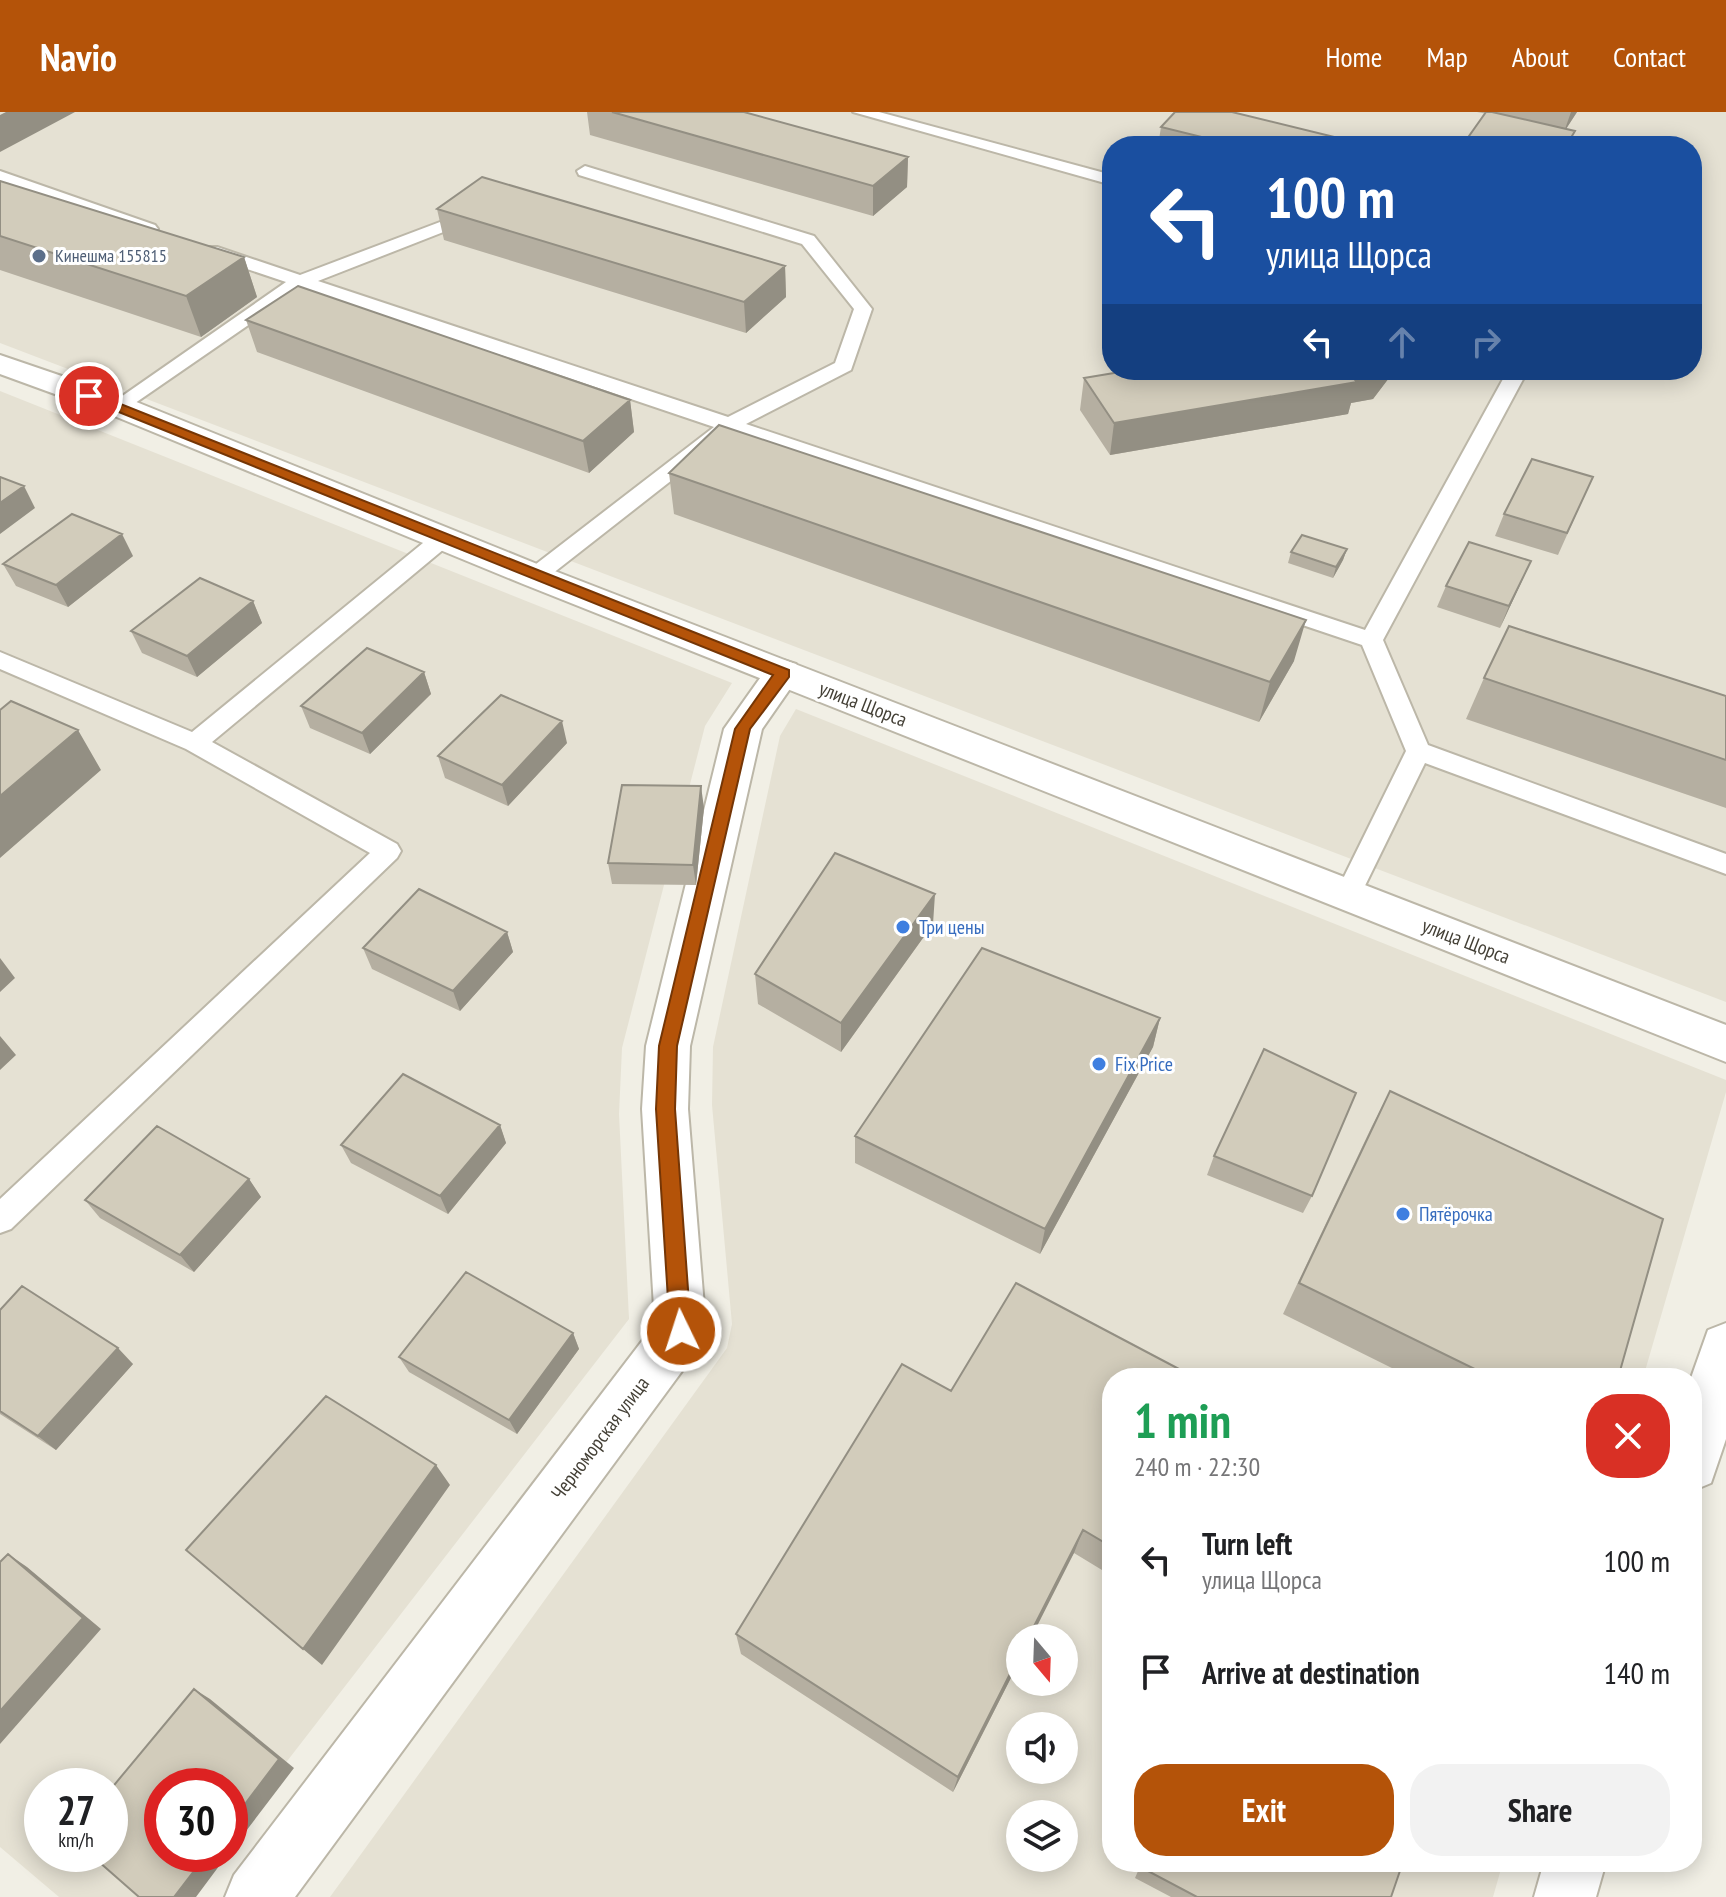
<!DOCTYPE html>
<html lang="en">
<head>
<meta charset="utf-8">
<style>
  body { margin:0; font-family:"PT Sans Narrow",sans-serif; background:#f2f2f2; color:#202124; height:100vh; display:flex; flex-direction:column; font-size:30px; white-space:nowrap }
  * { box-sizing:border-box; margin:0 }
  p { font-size:26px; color:#757577 }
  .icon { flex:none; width:44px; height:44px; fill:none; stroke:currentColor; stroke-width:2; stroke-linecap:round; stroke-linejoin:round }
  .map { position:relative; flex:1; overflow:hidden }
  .side { position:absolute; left:1102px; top:1256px; width:600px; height:504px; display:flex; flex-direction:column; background:#fff; border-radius:32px; box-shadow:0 4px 20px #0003 }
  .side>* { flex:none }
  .banner { position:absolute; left:1102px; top:24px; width:600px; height:244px; border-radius:32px; box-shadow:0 4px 20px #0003; background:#1a4fa0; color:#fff; overflow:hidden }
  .needle { width:52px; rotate:161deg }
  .buttons { position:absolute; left:1006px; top:1512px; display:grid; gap:16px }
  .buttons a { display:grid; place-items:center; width:72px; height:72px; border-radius:50%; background:#fff; box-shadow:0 4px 20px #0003; font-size:40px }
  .speed { position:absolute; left:24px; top:1656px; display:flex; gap:16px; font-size:40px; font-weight:700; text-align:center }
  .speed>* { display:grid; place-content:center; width:104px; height:104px; border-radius:50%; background:#fff; box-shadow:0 4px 20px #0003; line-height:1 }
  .speed small { font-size:20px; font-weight:400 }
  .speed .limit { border:12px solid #d22; background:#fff; color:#111 }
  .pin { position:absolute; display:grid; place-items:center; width:68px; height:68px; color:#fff; margin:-34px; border:4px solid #fff; border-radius:50%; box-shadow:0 2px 8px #0007 }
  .me { position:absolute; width:88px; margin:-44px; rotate:356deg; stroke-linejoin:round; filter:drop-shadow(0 0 6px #0008) }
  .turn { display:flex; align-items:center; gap:28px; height:168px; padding:0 32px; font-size:36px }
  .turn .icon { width:104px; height:104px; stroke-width:2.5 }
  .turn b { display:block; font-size:56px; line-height:68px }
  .lanes { display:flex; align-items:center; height:76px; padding:0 32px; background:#0003; justify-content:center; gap:40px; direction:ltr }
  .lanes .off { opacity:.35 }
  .round { display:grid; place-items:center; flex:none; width:84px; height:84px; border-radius:32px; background:#f2f2f2 }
  .summary { display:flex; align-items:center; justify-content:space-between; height:136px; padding:0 32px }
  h1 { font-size:48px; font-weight:600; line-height:60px; color:#1e9e55 }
  .cta { display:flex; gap:16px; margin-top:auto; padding:16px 32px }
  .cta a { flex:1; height:92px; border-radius:32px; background:#b45309; color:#fff; font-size:32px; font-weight:600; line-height:92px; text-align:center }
  .cta a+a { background:#f2f2f2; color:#202124 }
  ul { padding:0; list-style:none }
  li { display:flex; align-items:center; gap:24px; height:112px; padding:0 32px }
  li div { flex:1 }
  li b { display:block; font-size:30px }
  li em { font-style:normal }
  header { display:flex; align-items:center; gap:48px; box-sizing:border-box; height:112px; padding:0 40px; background:#b45309; color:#fff }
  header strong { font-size:38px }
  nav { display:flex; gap:44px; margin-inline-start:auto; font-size:28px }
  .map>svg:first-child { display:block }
  .residential { fill:#e5e1d3; fill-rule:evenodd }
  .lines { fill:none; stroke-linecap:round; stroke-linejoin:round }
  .service-casing { stroke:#bcb7a8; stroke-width:4 }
  .minor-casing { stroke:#bcb7a8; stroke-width:4 }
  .tertiary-casing { stroke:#bcb7a8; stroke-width:4 }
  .service { fill:#fff; fill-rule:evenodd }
  .minor { fill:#fff; fill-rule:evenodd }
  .tertiary { fill:#fff; fill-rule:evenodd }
  .wall { fill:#b5afa1 }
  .shaded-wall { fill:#938f83 }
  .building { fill:#d2ccbb; stroke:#938f83; stroke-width:2 }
  .route { fill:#b45309; stroke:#753606; stroke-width:2 }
  .service-dot { fill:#5c6f8a; stroke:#fff; stroke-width:3 }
  .shop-dot { fill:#3f7fe0; stroke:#fff; stroke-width:3 }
  .labels { text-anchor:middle; stroke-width:6; stroke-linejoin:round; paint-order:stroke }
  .far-service-label { font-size:18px; fill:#4e5e75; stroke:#fff; text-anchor:start }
  .street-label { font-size:20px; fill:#433f35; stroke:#fff }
  .shop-label { font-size:20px; fill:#366cbe; stroke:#fff; text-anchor:start }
</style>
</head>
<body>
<header>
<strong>Navio</strong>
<nav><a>Home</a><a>Map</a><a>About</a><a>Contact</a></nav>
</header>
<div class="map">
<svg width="1726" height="1785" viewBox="0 0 1726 1785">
  <rect width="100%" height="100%" fill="#f1efe5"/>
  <!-- residential -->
  <path class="residential" d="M0,0H1726V890L0,231ZM1112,34H1692V258H1112Z
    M0,279L732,571L705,614L622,936L619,1002L629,1207L230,1723V1674H162V1742L182,1785H59L0,1735ZM42,1674H110V1742H42Z
    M796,597L1726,968V980L1643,1266H1112V1750H1503L1493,1785H330L727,1236L732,1212L712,993L713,935L780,624ZM1020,1526H1064V1570H1020ZM1020,1614H1064V1658H1020ZM1020,1702H1064V1746H1020Z"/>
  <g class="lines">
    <defs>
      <path id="service" d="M853,0H879L1112,63V73Z
        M585,54L814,124L872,197L851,258L746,312L1365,518L1508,258H1528L1383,528L1428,633L1726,742V762L1425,651L1357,790L1348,793L1339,790L1335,783L1406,639L1362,533L732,321L543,469H527L524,464L527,459L714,315L302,176L125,298H111L108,294L286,170L205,143V135H217L300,163L440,110L449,115L446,119L318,169L728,305L835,251L854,197L802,132L579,63L577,59Z
        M0,59L155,113L158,117L155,121H143L0,70Z
        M442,420L453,427L450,432L212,630L397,732L401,739L397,746L11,1117L0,1121V1087L370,741L186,637L0,557V540L192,620L434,422Z"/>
      <path id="minor" d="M783,548L796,552L801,561L762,617L690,934L688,997L706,1219L699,1236L295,1785H225L234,1763L655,1212L642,997L646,934L724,617L770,552Z
        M1726,1211V1327L1711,1371L1692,1379L1691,1266L1708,1218Z
        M1544,1750H1606L1596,1785H1534Z"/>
      <path id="tertiary" d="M0,243L129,287L547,456L1726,913V950L523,472L107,301L0,262Z"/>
    </defs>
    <!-- service casing -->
    <use href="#service" class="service-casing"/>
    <!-- minor casing -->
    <use href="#minor" class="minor-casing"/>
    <!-- tertiary casing -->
    <use href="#tertiary" class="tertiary-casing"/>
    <!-- service -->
    <use href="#service" class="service"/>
    <!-- minor -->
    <use href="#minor" class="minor"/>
    <!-- tertiary -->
    <use href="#tertiary" class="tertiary"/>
  </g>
  <!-- wall -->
  <path class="wall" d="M587,0H744L908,45L907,75L873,104L590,23Z
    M1477,0H1577L1566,17Z
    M1161,15L1372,34H1158Z
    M0,69L244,145L257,185L201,225L0,158Z
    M437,97L785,154L786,185L746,221L444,128Z
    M246,208L630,288L634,320L589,361L257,240Z
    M1132,258H1395L1373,287L1351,291L1348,302L1110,343L1080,298L1084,266Z
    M669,361L1294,549L1259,610L674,402Z
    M1593,365L1558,443L1495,424L1504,402Z
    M1347,437L1343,448L1333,466L1288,451L1291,440Z
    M133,444L68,495L16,474L3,452Z
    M1531,449L1500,516L1437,495L1446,474Z
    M253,489L262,511L197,565L142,541L131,519Z
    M424,560L431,582L370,642L310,616L301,594Z
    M1484,566L1726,584V696L1466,607Z
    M567,631L508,694L445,666L438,644Z
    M704,696L696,773L612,772L608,751Z
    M933,812L841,940L758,892L755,862Z
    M507,820L513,840L460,899L372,857L363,836Z
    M1160,906L1153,935L1040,1142L855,1051V1024Z
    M1390,979L1618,1266H1412L1283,1202L1372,1014Z
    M500,1013L506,1031L448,1102L351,1051L341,1033Z
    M1214,1044L1312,1084L1303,1101L1207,1063Z
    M249,1067L261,1085L194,1160L100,1106L85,1088Z
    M0,1198L133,1252L56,1338L0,1302Z
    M573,1221L579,1237L517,1322L409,1260L399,1245Z
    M1112,1266V1438L1102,1458L1074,1441L1020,1526V1548L953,1680L741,1542L736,1522L951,1279Z
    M1142,1750H1403L1391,1785H1171L1135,1766Z"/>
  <!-- shaded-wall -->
  <path class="shaded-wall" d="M6,0H75L0,40V3Z
    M1571,0H1577L1564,20Z
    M908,45L907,75L873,104V74Z
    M244,145L257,185L201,225L186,184Z
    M785,154L786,185L746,221L744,190Z
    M1366,258H1395L1373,287L1351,291L1348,302L1110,343L1114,311Z
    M630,288L634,320L589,361L583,329Z
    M24,374L35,396L0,422V391Z
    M122,422L133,444L68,495L56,473Z
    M1347,437L1343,448L1333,466L1336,455Z
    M1531,449L1521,471L1500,516L1509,494Z
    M253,489L262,511L197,565L187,544Z
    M1306,508L1294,549L1259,610L1270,570Z
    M424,560L431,582L370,642L362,621Z
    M562,609L567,631L508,694L502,673Z
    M78,618L101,658L0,746V684Z
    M701,674L704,696L696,773L693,753Z
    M935,782L933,812L841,940V911Z
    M507,820L513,840L460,899L453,879Z
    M0,846L15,866L0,880Z
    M1160,906L1153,935L1040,1142L1045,1117Z
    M0,924L16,943L0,958Z
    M500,1013L506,1031L448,1102L440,1084Z
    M249,1067L261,1085L194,1160L180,1143Z
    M573,1221L579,1237L517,1322L509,1308Z
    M118,1236L133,1252L56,1338L38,1324Z
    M436,1353L450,1373L322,1553L303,1537Z
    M1083,1418L1074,1441L1031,1526H1028Z
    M8,1442L27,1455L101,1517L0,1632V1599Z
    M1020,1542V1548L953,1680L958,1665Z
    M194,1577L210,1587L294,1656L230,1740V1712Z
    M207,1742H228L196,1785H174Z"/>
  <!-- building -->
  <path class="building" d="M612,0H744L908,45L873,74Z
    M1175,0H1232L1371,34H1238L1161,15Z
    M1486,0H1492L1575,19L1566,34H1462Z
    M482,65L785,154L744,190L437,97Z
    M0,69L244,145L186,184L0,124Z
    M298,174L630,288L583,329L246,208Z
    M1132,258H1366L1349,261L1357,270L1114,311L1084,266Z
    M719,313L1306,508L1270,570L669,361Z
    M1532,347L1593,365L1567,421L1504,402Z
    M0,365L24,374L0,391Z
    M72,402L122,422L56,473L3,452Z
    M1302,423L1347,437L1336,455L1291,440Z
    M1469,430L1531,449L1509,494L1446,474Z
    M200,466L253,489L187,544L131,519Z
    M1509,514L1726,584V648L1484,566Z
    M367,536L424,560L362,621L301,594Z
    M501,583L562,609L502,673L438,644Z
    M11,589L78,618L0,684V598Z
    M622,673L701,674L693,753L608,751Z
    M835,741L935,782L841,911L755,862Z
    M419,777L507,820L453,879L363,836Z
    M982,836L1160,906L1045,1117L855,1024Z
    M1264,937L1356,981L1312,1084L1214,1044Z
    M403,962L500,1013L440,1084L341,1033Z
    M1390,979L1663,1107L1618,1266H1493L1299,1171Z
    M157,1014L249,1067L180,1143L85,1088Z
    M466,1160L573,1221L509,1308L399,1245Z
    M1016,1171L1196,1266H1112V1435L1083,1418L1028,1526H1020V1542L958,1665L736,1522L902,1252L951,1279Z
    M22,1174L118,1236L38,1324L0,1299V1198Z
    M326,1284L436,1353L303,1537L186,1438Z
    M8,1442L83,1506L0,1599V1450Z
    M194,1577L279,1647L230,1712V1674H162V1742H207L174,1785H139L90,1742H110V1678Z
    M1149,1750H1403L1391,1785H1197L1146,1758Z"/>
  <!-- route -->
  <path class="route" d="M84,281H93L789,558V565L750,617L677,934L675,997L691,1219L688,1226L681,1228L673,1226L670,1219L656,997L659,934L735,617L773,563L84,286Z"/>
  <!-- markers -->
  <circle class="service-dot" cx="39" cy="144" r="8"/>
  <g class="shop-dot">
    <circle cx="903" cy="815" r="8"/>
    <circle cx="1099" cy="952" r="8"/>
    <circle cx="1403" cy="1102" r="8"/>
  </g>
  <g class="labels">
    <!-- far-service labels -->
    <g class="far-service-label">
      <text x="55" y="150">Кинешма 155815</text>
    </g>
    <!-- street labels -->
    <g class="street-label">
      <text transform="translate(863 592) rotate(21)" y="7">улица Щорса</text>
      <text transform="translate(1466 829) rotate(21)" y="7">улица Щорса</text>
      <text transform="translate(600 1326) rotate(-53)" y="7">Черноморская улица</text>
    </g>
    <!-- shop labels -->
    <g class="shop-label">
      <text x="919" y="822">Три цены</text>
      <text x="1115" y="959">Fix Price</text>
      <text x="1419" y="1109">Пятёрочка</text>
    </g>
  </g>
</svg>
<div class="buttons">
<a><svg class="needle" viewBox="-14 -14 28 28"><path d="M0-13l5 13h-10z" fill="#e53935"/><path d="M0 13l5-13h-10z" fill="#757577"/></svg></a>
<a><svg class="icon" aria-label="sound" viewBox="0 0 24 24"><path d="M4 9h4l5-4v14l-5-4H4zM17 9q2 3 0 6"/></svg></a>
<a><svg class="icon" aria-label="layers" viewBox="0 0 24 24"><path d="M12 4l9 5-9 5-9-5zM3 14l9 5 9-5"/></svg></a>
</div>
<div class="speed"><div>27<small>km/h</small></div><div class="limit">30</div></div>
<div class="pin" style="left:89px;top:284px;background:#d93025"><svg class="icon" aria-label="arrive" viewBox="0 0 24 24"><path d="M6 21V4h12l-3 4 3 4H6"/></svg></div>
<svg class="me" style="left:681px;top:1219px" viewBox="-20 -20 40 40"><circle r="17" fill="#b45309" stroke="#fff" stroke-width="3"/><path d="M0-11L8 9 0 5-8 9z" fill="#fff"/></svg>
<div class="banner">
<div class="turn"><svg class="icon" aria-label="left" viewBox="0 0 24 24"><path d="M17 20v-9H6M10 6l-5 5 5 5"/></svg><div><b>100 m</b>улица Щорса</div></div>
<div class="lanes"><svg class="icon" aria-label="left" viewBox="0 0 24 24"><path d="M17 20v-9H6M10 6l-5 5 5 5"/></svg><svg class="icon off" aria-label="ahead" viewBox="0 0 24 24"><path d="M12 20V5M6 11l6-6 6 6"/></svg><svg class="icon off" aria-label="right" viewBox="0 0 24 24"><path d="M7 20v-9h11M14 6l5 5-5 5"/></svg></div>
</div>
<section class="side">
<div class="summary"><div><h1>1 min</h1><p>240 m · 22:30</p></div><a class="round" style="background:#d93025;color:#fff"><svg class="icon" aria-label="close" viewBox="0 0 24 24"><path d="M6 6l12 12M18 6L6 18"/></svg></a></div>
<ul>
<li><svg class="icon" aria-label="left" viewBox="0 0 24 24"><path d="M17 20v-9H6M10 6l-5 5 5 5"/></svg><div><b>Turn left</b><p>улица Щорса</p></div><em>100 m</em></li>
<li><svg class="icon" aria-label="arrive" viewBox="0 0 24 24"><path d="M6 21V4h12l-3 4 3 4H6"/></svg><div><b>Arrive at destination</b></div><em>140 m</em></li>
</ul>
<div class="cta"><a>Exit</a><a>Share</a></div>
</section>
</div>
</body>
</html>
